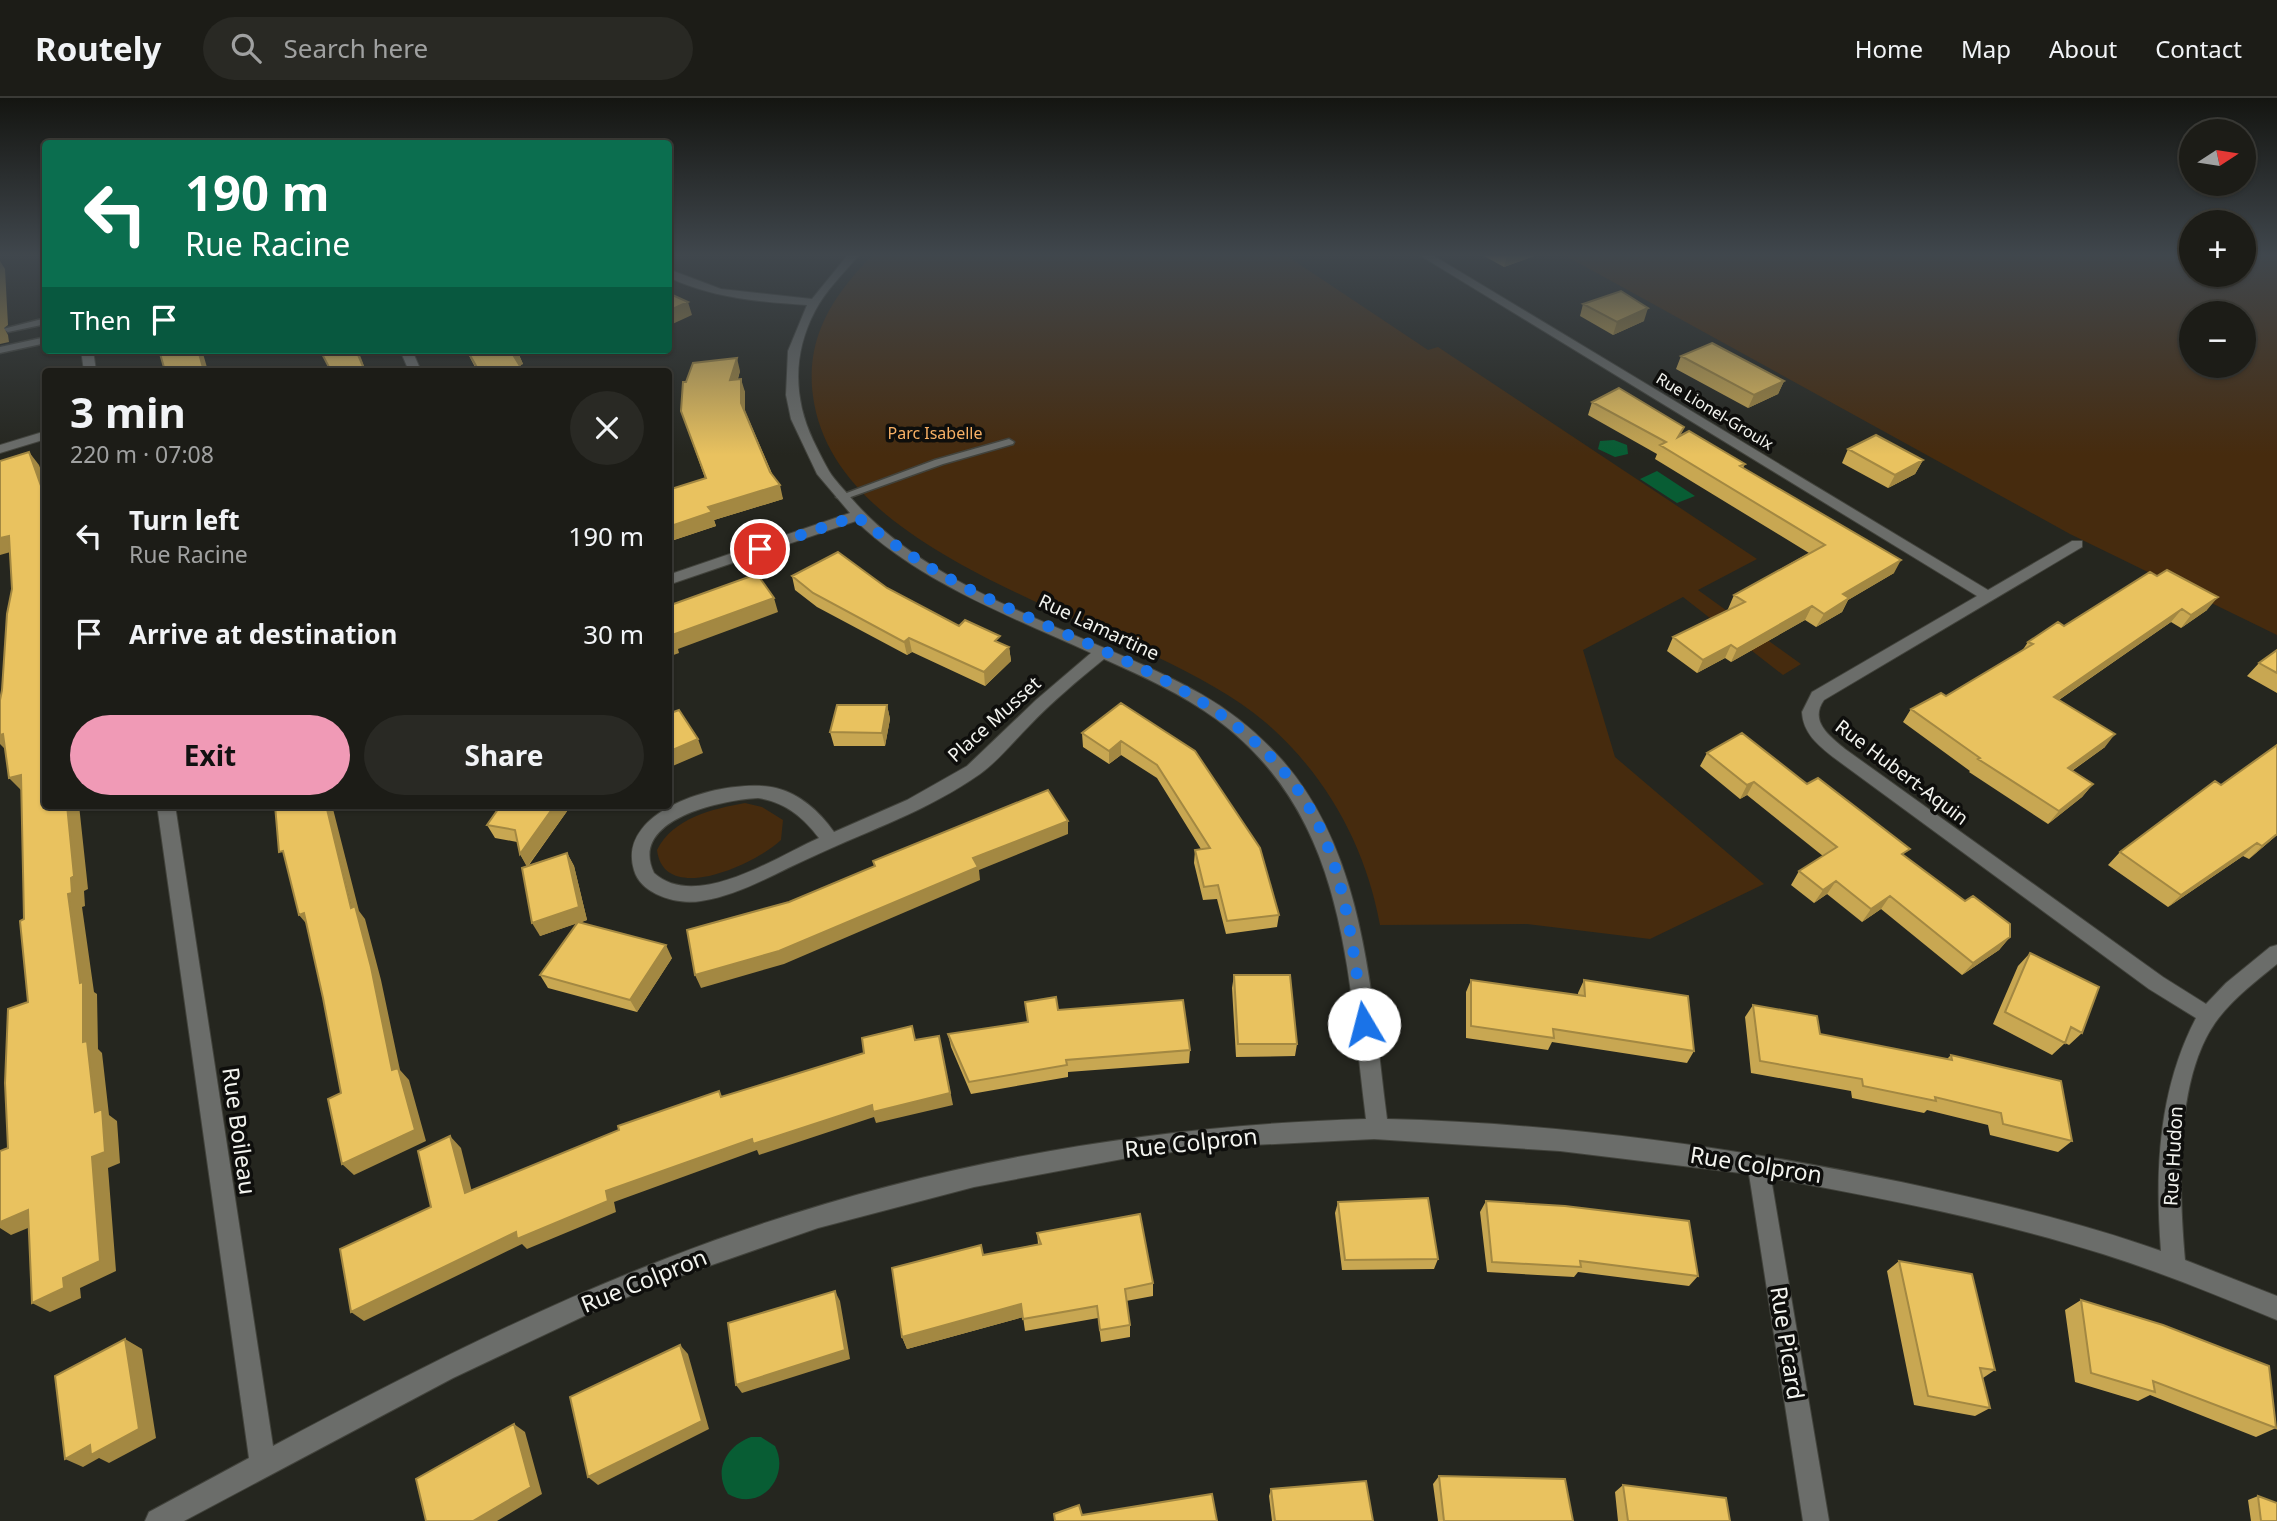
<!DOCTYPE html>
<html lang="en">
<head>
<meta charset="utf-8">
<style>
  body { margin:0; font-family:"Noto Sans",sans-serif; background:#292924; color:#f1f3f6; height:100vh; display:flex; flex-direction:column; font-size:26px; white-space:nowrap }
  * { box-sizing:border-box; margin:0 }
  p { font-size:23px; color:#a0a1a1 }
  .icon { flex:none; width:38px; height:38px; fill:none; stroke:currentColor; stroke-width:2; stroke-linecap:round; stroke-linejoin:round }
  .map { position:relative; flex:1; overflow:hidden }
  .side { position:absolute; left:42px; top:270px; width:630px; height:441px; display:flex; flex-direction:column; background:#1c1c17; border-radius:7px; box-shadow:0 2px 5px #0004,0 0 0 2px #3a3a36 }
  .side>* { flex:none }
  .top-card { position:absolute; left:42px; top:42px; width:630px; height:214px; border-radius:7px; box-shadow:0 2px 5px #0004,0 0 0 2px #3a3a36; background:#0b6e4f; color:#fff; overflow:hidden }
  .needle { width:46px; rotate:78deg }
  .buttons { position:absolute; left:2179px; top:21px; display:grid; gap:14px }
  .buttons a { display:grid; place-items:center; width:77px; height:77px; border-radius:50%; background:#1c1c17; box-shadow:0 2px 5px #0004,0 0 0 2px #3a3a36; font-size:35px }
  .pin { position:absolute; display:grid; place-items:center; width:60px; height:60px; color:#fff; margin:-30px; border:4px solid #fff; border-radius:50%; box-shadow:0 2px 7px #0007 }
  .me { position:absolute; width:77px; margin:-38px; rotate:352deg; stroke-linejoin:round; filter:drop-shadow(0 0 5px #0008) }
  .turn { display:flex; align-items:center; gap:24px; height:147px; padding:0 28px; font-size:32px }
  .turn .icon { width:91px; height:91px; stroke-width:2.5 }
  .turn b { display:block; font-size:49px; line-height:60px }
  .then { display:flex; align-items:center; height:66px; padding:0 28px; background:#0003; gap:14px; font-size:26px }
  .round { display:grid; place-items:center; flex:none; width:74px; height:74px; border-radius:37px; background:#292924 }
  .overview { display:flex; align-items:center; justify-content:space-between; height:119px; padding:0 28px }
  h1 { font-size:42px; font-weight:700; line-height:52px }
  .action { display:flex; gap:14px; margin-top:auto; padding:14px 28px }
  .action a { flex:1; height:80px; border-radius:42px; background:#f09ab6; color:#111; font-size:28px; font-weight:700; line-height:80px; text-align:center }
  .action a+a { background:#292924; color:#f1f3f6 }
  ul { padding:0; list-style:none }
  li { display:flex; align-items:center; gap:21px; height:98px; padding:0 28px }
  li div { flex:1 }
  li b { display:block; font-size:26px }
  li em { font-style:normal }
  header { display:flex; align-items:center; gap:42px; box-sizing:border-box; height:98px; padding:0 35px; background:#1c1c17; border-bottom:2px solid #3a3a36 }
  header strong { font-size:33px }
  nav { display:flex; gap:38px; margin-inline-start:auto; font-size:24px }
  .search { width:490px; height:63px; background:#292924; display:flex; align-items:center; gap:18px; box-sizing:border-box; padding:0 24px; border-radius:38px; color:#a0a1a1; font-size:26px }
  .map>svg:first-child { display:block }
  .green { fill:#462b0e; fill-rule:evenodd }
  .water { fill:#085d34 }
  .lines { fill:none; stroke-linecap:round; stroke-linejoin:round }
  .lane-casing { stroke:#42433c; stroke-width:3 }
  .street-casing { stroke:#42433c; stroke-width:2 }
  .lane { fill:#6b6d6a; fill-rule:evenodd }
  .street { fill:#6b6d6a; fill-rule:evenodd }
  .wall { fill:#c8a752 }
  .shaded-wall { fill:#a38842 }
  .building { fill:#e9c25f; stroke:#a38842; stroke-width:2 }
  .route { stroke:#1a73e8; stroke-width:12; stroke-dasharray:0 21.6 }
  .labels { text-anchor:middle; stroke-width:7; stroke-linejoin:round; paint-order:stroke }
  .far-street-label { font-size:16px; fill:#f3f4ef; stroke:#0e0e0c }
  .far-park-label { font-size:16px; fill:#f8b065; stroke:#0e0e0c }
  .street-label { font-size:19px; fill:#f3f4ef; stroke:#0e0e0c }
  .near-street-label { font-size:23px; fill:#f3f4ef; stroke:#0e0e0c }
</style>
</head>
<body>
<header>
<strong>Routely</strong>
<div class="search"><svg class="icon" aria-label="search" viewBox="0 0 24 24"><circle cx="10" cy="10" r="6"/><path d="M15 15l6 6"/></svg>Search here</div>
<nav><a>Home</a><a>Map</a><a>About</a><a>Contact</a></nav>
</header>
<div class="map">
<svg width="2277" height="1423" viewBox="0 0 2277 1423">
  <rect width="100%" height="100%" fill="#25261f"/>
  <!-- green -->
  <path class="green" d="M872,158H1287L1428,252L1438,249L1757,461L1698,492L1801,566L1783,577L1683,499L1583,552L1615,659L1764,786L1650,841L1527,826L1380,827C1366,749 1326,676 1265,624C1147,522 836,473 813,298C805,240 833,197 872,158Z
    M1566,158H2191V177H2244V158H2277V537L2070,436ZM2191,215H2244V268H2191Z
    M745,705L762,709L783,722L781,742C757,765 664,809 657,752C673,720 712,711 745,705Z"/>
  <!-- water -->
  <path class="water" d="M1614,342L1627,347L1628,356L1615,359L1598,351L1600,343Z
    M1657,373L1695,398L1677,405L1640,381Z
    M751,1339H761L775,1348C791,1379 760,1415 728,1396C713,1373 726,1348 751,1339Z"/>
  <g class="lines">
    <defs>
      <path id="lane" d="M46,220V226L8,234L3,231Z
        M46,239V245L0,255V249Z
        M1009,341L1014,344L1013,346L943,366L845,401L841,402L836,399L935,362Z"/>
      <path id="street" d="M847,158H858C843,176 826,192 815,213C793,255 793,299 813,342C818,352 823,363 829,373C835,383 844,391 851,400C937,500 1089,533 1201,596C1231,613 1259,636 1282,662C1367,758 1371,901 1387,1021C1559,1025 1733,1049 1901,1084C1989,1103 2077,1123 2161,1153C2155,1073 2158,993 2196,920L2149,891L1833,659C1818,647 1803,635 1802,614L1812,594L1977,498L1421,158H1434L1988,492L2072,443H2082V449L1824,602C1809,623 1829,638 1845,651L2163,879L2206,906L2226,885L2270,849L2277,847V866C2255,884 2231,902 2215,925C2174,984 2179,1094 2185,1162L2277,1198V1222C2219,1198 2163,1175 2103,1156C1995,1122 1883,1100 1771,1080L1829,1423H1803L1749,1076L1560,1053L1374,1041L1213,1049L1133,1059L974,1089L818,1130L666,1183L599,1211L453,1280L184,1423H145L149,1414L249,1360L157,707H175L273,1348C401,1280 530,1213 665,1161C889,1073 1126,1028 1366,1021C1347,874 1348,718 1216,621C1182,596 1142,578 1104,561C1078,582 1052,604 1029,628C1013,644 998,663 980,676C929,712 870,732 814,758C777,774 741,797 701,803C678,807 641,797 634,772C615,709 731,679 776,690C800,696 820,714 834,734L907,702L967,668L1036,602L1091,555C1010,518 921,485 856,423L668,487V477L850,415L817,376L791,321L786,297L788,253L807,207C759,204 712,200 668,179V171L721,191L812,201ZM758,700C785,704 803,719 819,740C776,759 696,813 654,775C628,721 722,702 758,700Z
        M81,252H93L96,273H84Z
        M400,252H412L421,273H409Z
        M46,333V341L0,355V347Z"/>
    </defs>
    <!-- lane casing -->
    <use href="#lane" class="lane-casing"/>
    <!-- street casing -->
    <use href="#street" class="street-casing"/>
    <!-- lane -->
    <use href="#lane" class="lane"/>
    <!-- street -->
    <use href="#street" class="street"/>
  </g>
  <!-- wall -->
  <path class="wall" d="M1484,158H1534L1504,169Z
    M1583,206L1644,223L1613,237L1580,218Z
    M466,252H517L523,266L520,267L523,273H477Z
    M1681,258L1784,283L1778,296L1748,310L1676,271Z
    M740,273L738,281L745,294V313L783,401L714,422L716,428L668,444L705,380L681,313Z
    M1592,304L1684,329L1680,338L1745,366L1743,370L1894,475L1848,502L1842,514L1816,529L1805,522L1731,564L1725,560L1697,575L1667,553L1673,539L1729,512L1728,511L1734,497L1809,455L1655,361L1657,356L1588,317Z
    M1848,351L1923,362L1915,376L1888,390L1842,365Z
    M2150,474L2207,512L2181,530L2171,524L2059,602L2105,649L2072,673L2093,686L2082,699L2048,726L1969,674L1970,673L1903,624L1911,611L1946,598L2022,553L2028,544L2064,528Z
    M792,478L959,528L1009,549L1011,563L985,588L912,554L907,557L817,509L795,492Z
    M2277,552V595L2247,578L2259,565Z
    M1121,605L1279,817L1277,829L1226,836L1217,801L1203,802L1194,765L1195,752L1201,751L1157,680L1121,657L1109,666L1083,649L1082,635Z
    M887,607L890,621L885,648H834L830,634Z
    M1707,655L1807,686L1905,758L2010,839L1999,852L1962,877L1881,811L1862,824L1827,796L1814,805L1791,787L1799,773L1823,758L1747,697L1740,701L1700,668Z
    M2221,687L2277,737L2249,761L2243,758L2168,809L2108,767L2120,754Z
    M472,707H574V709H570L529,767L567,755L574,768L587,822L579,825L672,860L637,914L548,890L540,877L577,825L540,838L527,768L520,756L517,744L495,740L487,727L499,710H474Z
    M2030,855L2082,935L2069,947L2065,945L2052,957L1993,926L2018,868Z
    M1234,877L1297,946L1295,958L1236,959L1232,890Z
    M1471,882L1578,897V895L1584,882L1694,953L1687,965L1552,944L1548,952L1466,940V894Z
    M1753,907L1820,936L1947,961L1951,957L2072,1043L2058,1054L1990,1037L1988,1027L1927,1012L1924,1015L1852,1000L1851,993L1751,975L1745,919Z
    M1058,912L1190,952L1189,965L1068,974V979L971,996L951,949L948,936L1028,924Z
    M1486,1103L1698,1178L1689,1188L1578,1174L1574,1179L1487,1174L1480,1114Z
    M1338,1104L1438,1161L1434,1171L1342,1172L1335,1115Z
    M1037,1135L1153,1185V1198L1126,1203L1130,1227V1239L1101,1244L1098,1220L1025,1233L1023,1219L907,1251L902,1239L984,1157L1038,1146Z
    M1899,1163L1995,1272L1983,1280L1990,1310L1975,1318L1914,1307L1887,1173Z
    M2081,1202L2276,1330L2256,1339L2150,1297L2138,1303L2075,1284L2065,1212Z
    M1439,1378L1573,1423H1438L1433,1386Z
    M1623,1387L1730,1423H1618L1615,1394Z
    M1271,1391L1373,1423H1272L1269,1398Z
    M2258,1398L2277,1423H2251L2248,1402Z"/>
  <!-- shaded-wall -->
  <path class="shaded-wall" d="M1507,158H1534L1504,169Z
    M0,163L5,171L8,227L4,230L8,237L9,244L0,246Z
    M688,204L692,217L668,228V213Z
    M1648,210L1644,223L1613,237L1617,224Z
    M198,252H202L208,273H204Z
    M356,252H358L366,273H365Z
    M517,253L523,266L518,268L512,255Z
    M737,260L740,273L733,295L730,282Z
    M741,281L745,294V318L741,305Z
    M1784,283L1778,296L1748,310L1754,297Z
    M29,354L39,367L46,385V402Z
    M1923,362L1915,376L1888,390L1895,377Z
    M780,387L783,401L714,422L716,428L668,444V429L708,409Z
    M9,438L21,451L0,457V440Z
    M1901,462L1894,475L1848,502L1842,514L1816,529L1824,516L1843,496Z
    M2218,499L2207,512L2181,530L2191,517Z
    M774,500L778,514L678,551L679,555L668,559V544L672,537Z
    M1812,508L1805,522L1731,564L1737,551Z
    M2182,511L2171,524L2044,612L2054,599Z
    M909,540L912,554L907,557L904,544Z
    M1731,547L1725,560L1697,575L1703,562Z
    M1009,549L1011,563L985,588L984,574Z
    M887,607L890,621L885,648L882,635Z
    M3,636L7,653L0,646V637Z
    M2115,636L2105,649L2057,683L2068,670Z
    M698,641L703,655L668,670V654Z
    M1121,643V657L1109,666V653Z
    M21,677L22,693L9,680Z
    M1754,684L1747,697L1740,701L1747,687Z
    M2093,686L2082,699L2048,726L2059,713Z
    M67,707H79L88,791L84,793L85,808L82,809L94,894L97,896L98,951L102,955L109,1017L117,1023L120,1065L108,1070L116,1173L80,1190L81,1200L50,1214L32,1205L63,1180L92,1059L95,1014L83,944L80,885L68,796Z
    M326,707H332L359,813L365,821L381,882L400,972L409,982L426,1043L354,1077L342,1066L392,972Z
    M555,707H569L570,709L527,769L520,756Z
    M1068,723V736L979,772L980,782L784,866L701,890L695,877L973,760Z
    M2277,736V737L2249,761L2262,748Z
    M2257,745L2243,758L2168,809L2181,797Z
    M567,755L574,768L587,822L540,838L532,825Z
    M1836,783L1827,796L1814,805L1823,792Z
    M1890,798L1881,811L1862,824L1871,811Z
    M304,815L310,830L299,817Z
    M2010,839L1999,852L1962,877L1973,865Z
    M666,847L672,860L637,914L630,902Z
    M939,938L953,1007L876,1025L874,1019L759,1057L757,1052L614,1104L616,1114L527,1151L522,1146L364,1223L351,1214L516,1134Z
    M450,1038L461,1050L475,1106L465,1095Z
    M28,1112L45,1123L11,1137L0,1130V1124Z
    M835,1193L840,1203L850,1261L742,1295L736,1287Z
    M1021,1206L1023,1219L907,1251L902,1239Z
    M125,1241L142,1251L156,1340L109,1365L99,1360L83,1369L65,1361Z
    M680,1247L688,1256L709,1331L598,1387L588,1379Z
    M514,1326L525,1334L542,1396L497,1423H473Z"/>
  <!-- building -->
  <path class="building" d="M1621,193L1648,210L1617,224L1583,206Z
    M668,195L688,204L668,213Z
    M1712,245L1784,283L1754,297L1681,258Z
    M159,252H198L204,273H165Z
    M320,252H356L365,273H331Z
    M467,252H517V253L512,255L523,273H479Z
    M737,260L730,282L741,281V305L770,374L780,387L708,409L712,414L668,429V392L706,380L681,313L683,284H686L693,265Z
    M1619,290L1684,329L1678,339L1689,333L1745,366L1740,368L1901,462L1843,496L1849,500L1824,516L1812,508L1737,551L1731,547L1703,562L1673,539L1745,504L1734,497L1825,447L1660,347L1666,344L1592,304Z
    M1876,337L1923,362L1895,377L1848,351Z
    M29,354L46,402V707H67L74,778L71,780L72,795L68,796L80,885L83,884V944L87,943L95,1014L102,1011L105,1054L92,1059L100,1163L63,1180L64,1190L32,1205L28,1112L0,1124V1053L8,1050L5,985L8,911L28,904L20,823L24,821L21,677L9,680L3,636L0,637V602L2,592L7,516L12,491L9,438L0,440V363Z
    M838,454L887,490L959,528L965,522L1000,538L995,543L1009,549L984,574L909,540L904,544L813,495L792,478Z
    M2167,472L2218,499L2191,517L2182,511L2054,599L2115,636L2068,670L2093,686L2059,713L1978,661L1980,660L1911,611L1941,595L1946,598L2033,546L2028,544L2058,524L2064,528L2150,474L2157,478Z
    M757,476L774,500L672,537L675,542L668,544V508Z
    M2277,552V575L2259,565Z
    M1121,605L1195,653L1260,750L1279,817L1227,823L1218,787L1204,789L1195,752L1210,750L1157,667L1121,643L1109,653L1082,635Z
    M837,607H887L882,635L830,634Z
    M679,612L698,641L668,654V616Z
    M1742,635L1807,686L1818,680L1910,751L1902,756L1965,803L1973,798L2010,826V839L1973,865L1890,798L1871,811L1836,783L1823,792L1799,773L1837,749L1754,684L1747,687L1707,655Z
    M2277,647V736L2262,748L2257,745L2181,797L2120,754L2215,683L2221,687Z
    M1048,692L1068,723L973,760L978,769L779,853L695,877L687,832L789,804L875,768L873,763Z
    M275,707H326L351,810L355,808L371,869L392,972L398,970L415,1032L342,1066L328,1001L341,995L323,900L304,815L299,817L283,753L279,754Z
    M501,707H555L520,756L515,732L487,727Z
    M567,755L579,809L532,825L522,770Z
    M578,824L666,847L630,902L540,877Z
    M2030,855L2099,889L2082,935L2071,929L2065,945L2005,914Z
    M1234,877H1290L1297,946H1238Z
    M1471,882L1585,898L1584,882L1688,898L1694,953L1553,931L1554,940L1471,928Z
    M1056,899L1058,912L1183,902L1190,952L1066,962L1067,967L969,984L948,936L1028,924L1025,904Z
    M1753,907L1817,918L1820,936L1952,962L1951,957L2061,983L2072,1043L2003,1026L2001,1015L1935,999L1936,1003L1863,988L1862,981L1760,963Z
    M912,928L915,942L939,938L950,995L873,1014L872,1007L753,1046L752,1041L606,1093L608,1103L517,1141L516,1134L351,1214L340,1151L431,1109L418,1053L450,1038L465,1095L619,1032L618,1028L719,993L721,999L864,955L862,940Z
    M1428,1100L1438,1161L1345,1162L1338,1104Z
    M1486,1103L1565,1108L1689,1123L1698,1178L1580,1163L1581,1169L1492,1164Z
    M1140,1116L1153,1185L1125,1191L1130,1227L1100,1232L1097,1208L1023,1221L1021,1206L902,1239L892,1170L981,1147L983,1157L1041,1146L1037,1135Z
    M1899,1163L1972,1176L1995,1272L1980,1270L1990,1310L1928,1298Z
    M835,1193L845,1252L736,1287L728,1225Z
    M2081,1202L2163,1227L2269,1268L2276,1330L2153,1283L2155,1294L2091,1275Z
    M125,1241L139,1331L91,1357L90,1347L65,1361L55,1278Z
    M680,1247L702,1323L588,1379L570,1299Z
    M514,1326L531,1389L473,1423H426L416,1381Z
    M1439,1378L1565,1381L1573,1423H1444Z
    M1366,1383L1373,1423H1275L1271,1391Z
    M1623,1387L1726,1400L1730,1423H1628Z
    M1212,1396L1217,1423H1055L1054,1416L1079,1407L1082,1417Z
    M2258,1398L2277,1405V1423H2261Z"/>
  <!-- sky -->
  <linearGradient id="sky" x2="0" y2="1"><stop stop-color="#141511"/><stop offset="0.44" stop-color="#40474d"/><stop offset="1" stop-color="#40474d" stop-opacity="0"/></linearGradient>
  <rect width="2277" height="357" fill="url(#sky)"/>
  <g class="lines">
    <!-- route -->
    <path class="route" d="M760,451L856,418C891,445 927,470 967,490C1093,556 1263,595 1324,739C1349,799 1354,862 1364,926"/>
  </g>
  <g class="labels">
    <!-- far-street labels -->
    <g class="far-street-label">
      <text transform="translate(1715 313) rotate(31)" y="6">Rue Lionel-Groulx</text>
    </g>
    <!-- far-park labels -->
    <g class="far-park-label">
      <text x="935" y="341">Parc Isabelle</text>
    </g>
    <!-- street labels -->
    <g class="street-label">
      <text transform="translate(1099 529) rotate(25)" y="7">Rue Lamartine</text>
      <text transform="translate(994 621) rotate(-42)" y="7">Place Musset</text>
      <text transform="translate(1902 674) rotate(37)" y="7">Rue Hubert-Aquin</text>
      <text transform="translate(2173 1058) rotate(-87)" y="7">Rue Hudon</text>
    </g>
    <!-- near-street labels -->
    <g class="near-street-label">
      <text transform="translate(239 1033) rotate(82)" y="8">Rue Boileau</text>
      <text transform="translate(1191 1045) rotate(-6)" y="8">Rue Colpron</text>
      <text transform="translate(1756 1067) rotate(9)" y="8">Rue Colpron</text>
      <text transform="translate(644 1183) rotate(-22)" y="8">Rue Colpron</text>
      <text transform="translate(1787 1245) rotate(81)" y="8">Rue Picard</text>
    </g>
  </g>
</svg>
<div class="buttons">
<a><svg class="needle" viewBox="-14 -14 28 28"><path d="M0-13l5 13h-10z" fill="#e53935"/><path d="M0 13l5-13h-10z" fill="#a0a1a1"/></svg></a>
<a>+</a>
<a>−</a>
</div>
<div class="pin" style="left:760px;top:451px;background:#d93025"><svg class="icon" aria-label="arrive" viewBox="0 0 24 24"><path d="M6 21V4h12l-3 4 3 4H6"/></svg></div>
<svg class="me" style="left:1364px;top:926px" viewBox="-20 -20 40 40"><circle r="19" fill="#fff"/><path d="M0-13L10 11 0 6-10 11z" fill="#1a73e8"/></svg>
<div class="top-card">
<div class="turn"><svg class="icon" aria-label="left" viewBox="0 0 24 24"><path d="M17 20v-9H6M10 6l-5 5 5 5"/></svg><div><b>190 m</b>Rue Racine</div></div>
<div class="then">Then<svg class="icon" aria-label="arrive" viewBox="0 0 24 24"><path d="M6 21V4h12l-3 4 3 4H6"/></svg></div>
</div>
<section class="side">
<div class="overview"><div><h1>3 min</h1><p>220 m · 07:08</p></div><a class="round"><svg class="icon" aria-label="close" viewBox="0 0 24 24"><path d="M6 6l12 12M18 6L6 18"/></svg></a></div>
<ul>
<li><svg class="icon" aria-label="left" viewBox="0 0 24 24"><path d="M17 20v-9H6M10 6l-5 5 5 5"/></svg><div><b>Turn left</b><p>Rue Racine</p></div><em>190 m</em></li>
<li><svg class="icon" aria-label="arrive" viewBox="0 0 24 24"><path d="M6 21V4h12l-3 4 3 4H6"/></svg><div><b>Arrive at destination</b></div><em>30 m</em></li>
</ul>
<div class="action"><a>Exit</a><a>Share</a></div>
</section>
</div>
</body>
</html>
